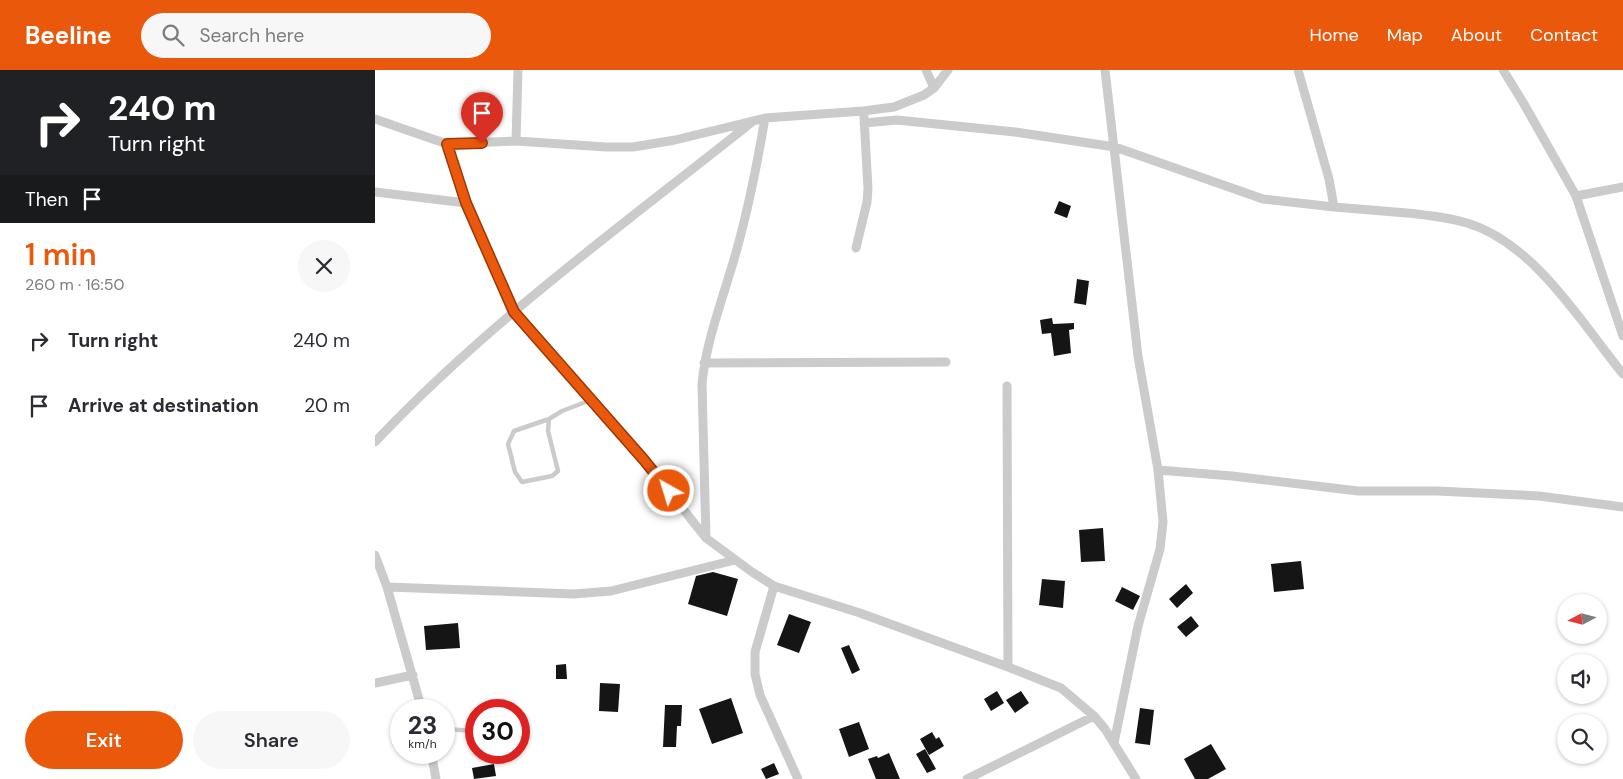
<!DOCTYPE html>
<html lang="en">
<head>
<meta charset="utf-8">
<style>
  body { margin:0; font-family:"DM Sans",sans-serif; background:#f7f7f7; color:#2b2b33; height:100vh; display:flex; flex-direction:column; font-size:19px; white-space:nowrap }
  * { box-sizing:border-box; margin:0 }
  p { font-size:16px; color:#7c7c81 }
  .icon { flex:none; width:28px; height:28px; fill:none; stroke:currentColor; stroke-width:2; stroke-linecap:round; stroke-linejoin:round }
  .map { position:relative; flex:1; overflow:hidden }
  .side { display:flex; flex-direction:column; background:#fff; width:375px }
  .side>* { flex:none }
  .top-card { background:#202124; color:#fff; overflow:hidden }
  .needle { width:32px; rotate:263deg }
  .fabs { position:absolute; left:1182px; top:524px; display:grid; gap:10px }
  .fabs a { display:grid; place-items:center; width:50px; height:50px; border-radius:50%; background:#fff; box-shadow:0 1px 4px #0004; font-size:25px }
  .speed { position:absolute; left:15px; top:629px; display:flex; gap:10px; font-size:25px; font-weight:700; text-align:center }
  .speed>* { display:grid; place-content:center; width:65px; height:65px; border-radius:50%; background:#fff; box-shadow:0 1px 4px #0004; line-height:1 }
  .speed small { font-size:12px; font-weight:400 }
  .speed .limit { border:8px solid #d22; background:#fff; color:#111 }
  .pin { position:absolute; display:grid; place-items:center; width:42px; height:42px; color:#fff; margin:-51px -21px; border-radius:50% 50% 50% 0; rotate:-45deg; box-shadow:0 0 5px #0007 }
  .pin .icon { rotate:45deg }
  .me { position:absolute; width:55px; margin:-28px; rotate:321deg; stroke-linejoin:round; filter:drop-shadow(0 0 4px #0008) }
  .turn { display:flex; align-items:center; gap:18px; height:105px; padding:0 25px; font-size:22px }
  .turn .icon { width:65px; height:65px; stroke-width:2.5 }
  .turn b { display:block; font-size:35px; line-height:42px }
  .then { display:flex; align-items:center; height:48px; padding:0 25px; background:#0003; gap:10px; font-size:19px }
  .round { display:grid; place-items:center; flex:none; width:52px; height:52px; border-radius:26px; background:#f7f7f7 }
  .headline { display:flex; align-items:center; justify-content:space-between; height:85px; padding:0 25px }
  h1 { font-size:30px; font-weight:600; line-height:38px; color:#ea580c }
  .cta { display:flex; gap:10px; margin-top:auto; padding:10px 25px }
  .cta a { flex:1; height:58px; border-radius:30px; background:#ea580c; color:#fff; font-size:20px; font-weight:600; line-height:58px; text-align:center }
  .cta a+a { background:#f7f7f7; color:#2b2b33 }
  ul { padding:0; list-style:none }
  li { display:flex; align-items:center; gap:15px; height:65px; padding:0 25px }
  li div { flex:1 }
  li b { display:block; font-size:19px }
  li em { font-style:normal }
  header { display:flex; align-items:center; gap:30px; box-sizing:border-box; height:70px; padding:0 25px; background:#ea580c; color:#fff }
  header strong { font-size:24px }
  nav { display:flex; gap:28px; margin-inline-start:auto; font-size:18px }
  .search { width:350px; height:45px; background:#f7f7f7; display:flex; align-items:center; gap:12px; box-sizing:border-box; padding:0 18px; border-radius:28px; color:#7c7c81; font-size:19px }
  main { display:flex; flex:1; min-height:0 }
  .map>svg:first-child { display:block }
  .building { fill:#151515 }
  .lines { fill:none; stroke-linecap:round; stroke-linejoin:round }
  .service { stroke:#cbcbcb; stroke-width:4.5 }
  .minor { stroke:#cbcbcb; stroke-width:9 }
  .route-casing { stroke:#983908; stroke-width:12 }
  .route { stroke:#ea580c; stroke-width:9 }
</style>
</head>
<body>
<header>
<strong>Beeline</strong>
<div class="search"><svg class="icon" aria-label="search" viewBox="0 0 24 24"><circle cx="10" cy="10" r="6"/><path d="M15 15l6 6"/></svg>Search here</div>
<nav><a>Home</a><a>Map</a><a>About</a><a>Contact</a></nav>
</header>
<main>
<section class="side">
<div class="top-card">
<div class="turn"><svg class="icon" aria-label="right" viewBox="0 0 24 24"><path d="M7 20v-9h11M14 6l5 5-5 5"/></svg><div><b>240 m</b>Turn right</div></div>
<div class="then">Then<svg class="icon" aria-label="arrive" viewBox="0 0 24 24"><path d="M6 21V4h12l-3 4 3 4H6"/></svg></div>
</div>
<div class="headline"><div><h1>1 min</h1><p>260 m · 16:50</p></div><a class="round"><svg class="icon" aria-label="close" viewBox="0 0 24 24"><path d="M6 6l12 12M18 6L6 18"/></svg></a></div>
<ul>
<li><svg class="icon" aria-label="right" viewBox="0 0 24 24"><path d="M7 20v-9h11M14 6l5 5-5 5"/></svg><div><b>Turn right</b></div><em>240 m</em></li>
<li><svg class="icon" aria-label="arrive" viewBox="0 0 24 24"><path d="M6 21V4h12l-3 4 3 4H6"/></svg><div><b>Arrive at destination</b></div><em>20 m</em></li>
</ul>
<div class="cta"><a>Exit</a><a>Share</a></div>
</section>
<div class="map">
<svg width="1248" height="709" viewBox="0 0 1248 709">
  <rect width="100%" height="100%" fill="#fff"/>
  <!-- building -->
  <path class="building" d="M684,131L696,136L692,148L679,143Z
    M702,209L714,211L711,235L699,233Z
    M677,248L678,254L699,253V259L694,260L696,283L679,286L676,263L667,264L665,250Z
    M728,458L730,491L706,492L704,460Z
    M926,491L929,519L899,522L896,494Z
    M338,502L363,509L352,546L313,534L321,506Z
    M667,509L690,511L688,538L664,535Z
    M811,514L818,523L802,538L794,529Z
    M747,517L765,526L758,540L740,531Z
    M414,544L436,552L424,583L402,575Z
    M816,546L824,556L811,567L802,557Z
    M83,553L85,578L51,580L49,556Z
    M474,575L485,600L477,604L466,578Z
    M191,594L192,609H181V595Z
    M225,613L245,614L243,642L224,641Z
    M622,621L629,633L616,641L609,629Z
    M646,621L654,633L640,643L631,630Z
    M356,628L368,663L337,674L324,639Z
    M290,635H307L306,656H302L301,677H288Z
    M765,638L779,640L775,675L760,673Z
    M484,652L494,679L474,687L464,659Z
    M557,662L561,669L564,667L569,676L554,685L545,669Z
    M836,674L851,699L833,709H820L809,689Z
    M550,679L561,699L552,703L541,684Z
    M514,683L525,709H501L493,689L502,686L503,688Z
    M399,693L404,704L391,709L386,699Z
    M119,694L121,706L99,709L97,698Z"/>
  <g class="lines">
    <!-- service -->
    <path class="service" d="M174,349L173,361L183,401L177,406L147,412L140,402L133,374L139,361L174,349L187,341L216,330
      M69,659L101,661"/>
    <!-- minor -->
    <path class="minor" d="M551,0L559,18
      M730,0L763,286L783,400L788,452L785,479L763,556L739,673
      M923,0L954,109L959,137C984,139 1008,141 1032,143C1052,145 1072,147 1092,153C1159,173 1206,252 1248,304
      M1128,0L1149,34L1201,126L1248,266
      M0,49L72,74L141,71L231,77H258L300,70L390,48L488,41L519,37L549,25L559,18L573,0
      M489,53L522,50L640,62L740,77L888,129L959,137
      M141,71L143,0
      M72,74L91,133L139,242L269,390L331,468L377,502L399,516L485,543L633,597L686,618L719,646L730,659L761,709
      M0,122L91,133
      M1201,126L1248,117
      M481,178L492,132L493,119L489,47
      M329,293L571,292
      M632,316L633,597
      M0,372C113,252 248,155 377,52
      M783,400L857,406L983,421H1062L1164,426L1248,437
      M331,468L327,314C331,271 348,228 360,186C373,141 382,95 390,48
      M0,485L12,517L47,640
      M399,516L380,582V604L385,625L423,709
      M12,517L199,524L236,521L360,490
      M0,613L38,605
      M56,682L61,709
      M592,709L719,646"/>
  </g>
  <g class="lines">
    <defs>
      <path id="route" d="M107,73L72,74L91,133L139,242L269,390L294,421"/>
    </defs>
    <!-- route casing -->
    <use href="#route" class="route-casing"/>
    <!-- route -->
    <use href="#route" class="route"/>
  </g>
</svg>
<div class="fabs">
<a><svg class="needle" viewBox="-14 -14 28 28"><path d="M0-13l5 13h-10z" fill="#e53935"/><path d="M0 13l5-13h-10z" fill="#7c7c81"/></svg></a>
<a><svg class="icon" aria-label="sound" viewBox="0 0 24 24"><path d="M4 9h4l5-4v14l-5-4H4zM17 9q2 3 0 6"/></svg></a>
<a><svg class="icon" aria-label="search" viewBox="0 0 24 24"><circle cx="10" cy="10" r="6"/><path d="M15 15l6 6"/></svg></a>
</div>
<div class="speed"><div>23<small>km/h</small></div><div class="limit">30</div></div>
<div class="pin" style="left:107px;top:73px;background:#d93025"><svg class="icon" aria-label="arrive" viewBox="0 0 24 24"><path d="M6 21V4h12l-3 4 3 4H6"/></svg></div>
<svg class="me" style="left:294px;top:421px" viewBox="-20 -20 40 40"><circle r="17" fill="#ea580c" stroke="#fff" stroke-width="3"/><path d="M0-11L8 9 0 5-8 9z" fill="#fff"/></svg>
</div>
</main>
</body>
</html>
